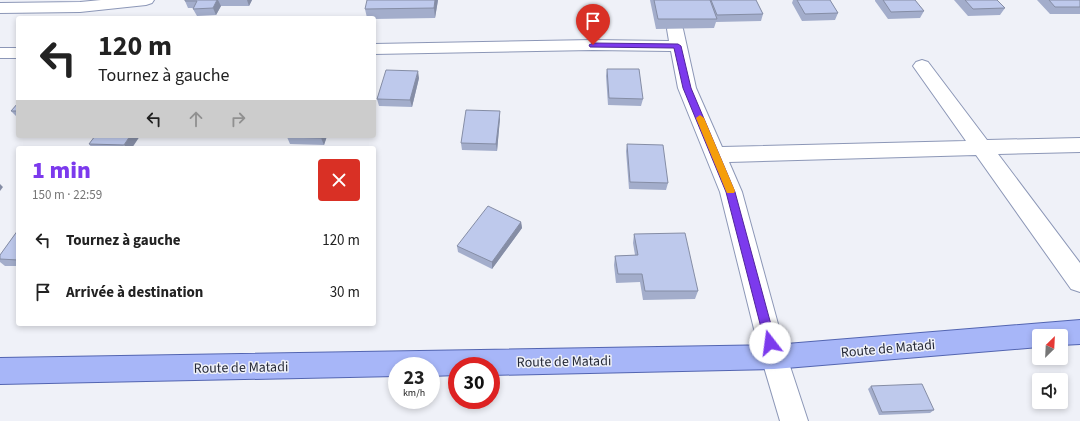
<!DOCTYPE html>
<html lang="fr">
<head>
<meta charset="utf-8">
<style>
  body { margin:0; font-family:"Source Sans 3",sans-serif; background:#f6f6f6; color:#222; height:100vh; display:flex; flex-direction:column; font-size:15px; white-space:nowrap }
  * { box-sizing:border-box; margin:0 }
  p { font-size:13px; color:#767676 }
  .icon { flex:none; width:22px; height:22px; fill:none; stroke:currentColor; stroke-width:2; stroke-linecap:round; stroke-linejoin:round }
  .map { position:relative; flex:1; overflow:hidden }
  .sheet { position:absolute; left:16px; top:146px; width:360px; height:180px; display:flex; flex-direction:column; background:#fff; border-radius:4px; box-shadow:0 2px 6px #0003 }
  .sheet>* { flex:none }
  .hud { position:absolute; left:16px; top:16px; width:360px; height:122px; border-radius:4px; box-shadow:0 2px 6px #0003; background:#fff; color:#222; overflow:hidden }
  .needle { width:26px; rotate:24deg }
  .buttons { position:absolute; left:1032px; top:329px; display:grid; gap:8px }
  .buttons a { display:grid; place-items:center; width:36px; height:36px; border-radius:4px; background:#fff; box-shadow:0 2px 6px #0003; font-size:20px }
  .speed { position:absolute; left:388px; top:357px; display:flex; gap:8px; font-size:20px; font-weight:700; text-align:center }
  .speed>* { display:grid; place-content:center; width:52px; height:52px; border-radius:50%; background:#fff; box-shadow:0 2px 6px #0003; line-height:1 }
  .speed small { font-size:10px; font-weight:400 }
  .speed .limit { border:6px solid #d22; background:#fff; color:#111 }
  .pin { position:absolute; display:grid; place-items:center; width:34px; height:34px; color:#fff; margin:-41px -17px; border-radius:50% 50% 50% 0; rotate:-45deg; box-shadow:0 0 4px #0007 }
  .pin .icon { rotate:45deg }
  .me { position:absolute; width:44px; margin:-22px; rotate:345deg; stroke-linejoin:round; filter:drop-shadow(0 0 3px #0008) }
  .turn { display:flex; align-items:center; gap:14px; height:84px; padding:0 16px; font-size:18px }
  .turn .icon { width:52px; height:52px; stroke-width:2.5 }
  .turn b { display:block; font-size:28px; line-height:34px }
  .lanes { display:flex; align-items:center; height:38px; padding:0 16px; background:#0003; justify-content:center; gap:20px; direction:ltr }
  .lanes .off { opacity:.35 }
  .round { display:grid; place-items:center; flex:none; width:42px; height:42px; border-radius:4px; background:#f6f6f6 }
  .head { display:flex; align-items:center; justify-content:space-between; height:68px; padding:0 16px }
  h1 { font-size:24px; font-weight:800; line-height:30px; color:#7c3aed }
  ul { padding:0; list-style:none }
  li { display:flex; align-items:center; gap:12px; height:52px; padding:0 16px }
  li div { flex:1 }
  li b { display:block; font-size:15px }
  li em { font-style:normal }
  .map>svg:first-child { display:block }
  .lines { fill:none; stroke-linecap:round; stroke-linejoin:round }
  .minor-casing { stroke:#8c97b7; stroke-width:2 }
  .major-casing { stroke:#5365b1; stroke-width:2 }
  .minor { fill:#fff; fill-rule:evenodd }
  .major { fill:#a7b6f8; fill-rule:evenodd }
  .wall { fill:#a3adcb }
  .shaded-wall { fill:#858da5 }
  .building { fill:#bec9ec; stroke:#858da5 }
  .route { fill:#7c3aed; stroke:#51269a }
  .slow { fill:#f59e0b }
  .labels { text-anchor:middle; stroke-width:3; stroke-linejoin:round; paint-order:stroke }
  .near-street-label { font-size:14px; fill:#252937; stroke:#eff1f8 }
</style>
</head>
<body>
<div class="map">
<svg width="1080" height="421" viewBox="0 0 1080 421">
  <rect width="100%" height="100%" fill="#eff1f8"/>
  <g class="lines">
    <defs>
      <path id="minor" d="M101,0H154L152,3L146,5L80,12L0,13V3L80,2Z
        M675,24L681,25L683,29L696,88L722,147L966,141L913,66L916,62L922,60L928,62L987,140L1080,138V152L998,154L1080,263V292L1071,289L976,155L729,162L742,192L787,357L808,421H780L761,357L720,192L678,88L671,51L593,50L374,54V44L593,40L669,41L667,29L669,25Z
        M0,48H18V58H0Z"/>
      <path id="major" d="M1080,320V344L1061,345V336H1039V347L774,369L491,375V366H457V375L431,376V366H397V376L0,384V358L774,345Z"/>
    </defs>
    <!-- minor casing -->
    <use href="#minor" class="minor-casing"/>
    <!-- major casing -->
    <use href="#major" class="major-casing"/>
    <!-- minor -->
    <use href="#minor" class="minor"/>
    <!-- major -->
    <use href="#major" class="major"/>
  </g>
  <!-- wall -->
  <path class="wall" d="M185,0H252L249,6H221L216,15L197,16L193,9V8H188L185,1Z
    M438,0L435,18L374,19V18H367L365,9Z
    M650,0H756L763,14L761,21L716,22L714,28L656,29Z
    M793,0H830L838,13L835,20L802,21L792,3Z
    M875,0H915L924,11L920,18L888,19L875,1Z
    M954,0H997L1005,8L1000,15L968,16Z
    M1037,0H1080V14H1050Z
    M607,69L643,99L641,106L608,105L606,76Z
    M419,78L412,107L379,106L377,99Z
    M18,103V118L11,111Z
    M500,118L497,151L462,150L461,143Z
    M95,136L132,148H92L89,144Z
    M287,136H327L324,145L290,144L287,137Z
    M627,144L668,183L666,190L629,189L626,151Z
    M521,222L522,228L492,269L458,252L457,246Z
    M18,230V266H5L0,262V255Z
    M634,234L698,291L695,299L643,300L640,282L616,283L614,265L615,256L635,255L633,243Z
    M871,386L934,410L930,413L879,415L868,389Z"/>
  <!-- shaded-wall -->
  <path class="shaded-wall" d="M217,0H218L221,6L216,15L213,8Z
    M247,0H252L249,6Z
    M435,0H438L435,18L434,8Z
    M418,71L419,78L412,107L410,100Z
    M500,111V118L497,151L496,144Z
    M130,136H140L132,148H126L124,145Z
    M322,136H327L324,145L321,138Z
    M0,184L3,187L0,191Z
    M521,222L522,228L492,269V262Z"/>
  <!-- building -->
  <path class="building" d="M185,0H217L213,8L193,9L197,1H185Z
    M367,0H435L434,8L365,9Z
    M654,0H710L717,19H658Z
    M711,0H756L763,14L717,15Z
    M797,0H830L838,13L805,14Z
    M883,0H915L924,11L891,12Z
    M965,0H997L1005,8L973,9Z
    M1049,0H1080V7H1055Z
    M607,69H639L643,99L609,98Z
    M386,70L418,71L410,100L377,99Z
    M18,103V111H11Z
    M466,110L500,111L496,144L461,143Z
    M95,136H130L124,145L89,144Z
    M287,136H322L321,138L287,137Z
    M627,144L663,145L668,183L630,182Z
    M488,206L521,222L492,262L457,246Z
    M18,230V260L0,259V255Z
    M685,233L698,291H645L642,274H618L615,256L638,255L634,234Z
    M922,384L934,410L882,412L871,386Z"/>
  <!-- route -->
  <path class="route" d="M593,43L678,44L681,46L691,88L735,192L776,343L774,347L770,348L766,347L765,343L726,192L683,88L674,48L590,47L589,45Z"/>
  <!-- slow -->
  <path class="slow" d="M700,115L704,118L735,191L734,193H727L726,191L696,118Z"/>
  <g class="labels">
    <!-- near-street labels -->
    <g class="near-street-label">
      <text transform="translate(888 348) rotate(-5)" y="5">Route de Matadi</text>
      <text transform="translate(564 361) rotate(-1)" y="5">Route de Matadi</text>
      <text transform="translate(241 367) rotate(-1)" y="5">Route de Matadi</text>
    </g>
  </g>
</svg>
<div class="buttons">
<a><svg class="needle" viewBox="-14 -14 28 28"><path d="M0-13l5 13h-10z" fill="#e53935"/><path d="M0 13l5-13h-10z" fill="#767676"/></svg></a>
<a><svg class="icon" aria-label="sound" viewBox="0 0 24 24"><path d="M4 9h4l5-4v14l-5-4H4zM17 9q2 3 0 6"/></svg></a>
</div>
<div class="speed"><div>23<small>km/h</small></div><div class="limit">30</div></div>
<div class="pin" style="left:593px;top:45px;background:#d93025"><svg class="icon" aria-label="arrive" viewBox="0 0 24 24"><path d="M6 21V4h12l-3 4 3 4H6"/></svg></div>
<svg class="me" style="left:770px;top:343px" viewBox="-20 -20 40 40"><circle r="19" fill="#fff"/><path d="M0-13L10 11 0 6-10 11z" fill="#7c3aed"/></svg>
<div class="hud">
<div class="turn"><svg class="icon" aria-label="left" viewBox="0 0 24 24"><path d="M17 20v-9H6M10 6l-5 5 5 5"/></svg><div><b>120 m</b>Tournez à gauche</div></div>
<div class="lanes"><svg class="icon" aria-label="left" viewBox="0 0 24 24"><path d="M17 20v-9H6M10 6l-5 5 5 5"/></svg><svg class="icon off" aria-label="ahead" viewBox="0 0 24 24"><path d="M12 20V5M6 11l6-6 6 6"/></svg><svg class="icon off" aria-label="right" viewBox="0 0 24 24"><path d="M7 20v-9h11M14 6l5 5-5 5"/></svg></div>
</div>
<section class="sheet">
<div class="head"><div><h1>1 min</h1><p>150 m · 22:59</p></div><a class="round" style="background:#d93025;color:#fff"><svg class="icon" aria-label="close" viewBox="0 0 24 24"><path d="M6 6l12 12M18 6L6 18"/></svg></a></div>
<ul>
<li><svg class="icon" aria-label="left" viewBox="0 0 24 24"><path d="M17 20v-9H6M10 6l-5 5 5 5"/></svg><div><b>Tournez à gauche</b></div><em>120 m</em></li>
<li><svg class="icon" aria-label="arrive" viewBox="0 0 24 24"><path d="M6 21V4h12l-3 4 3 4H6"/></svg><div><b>Arrivée à destination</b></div><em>30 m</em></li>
</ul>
</section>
</div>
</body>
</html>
